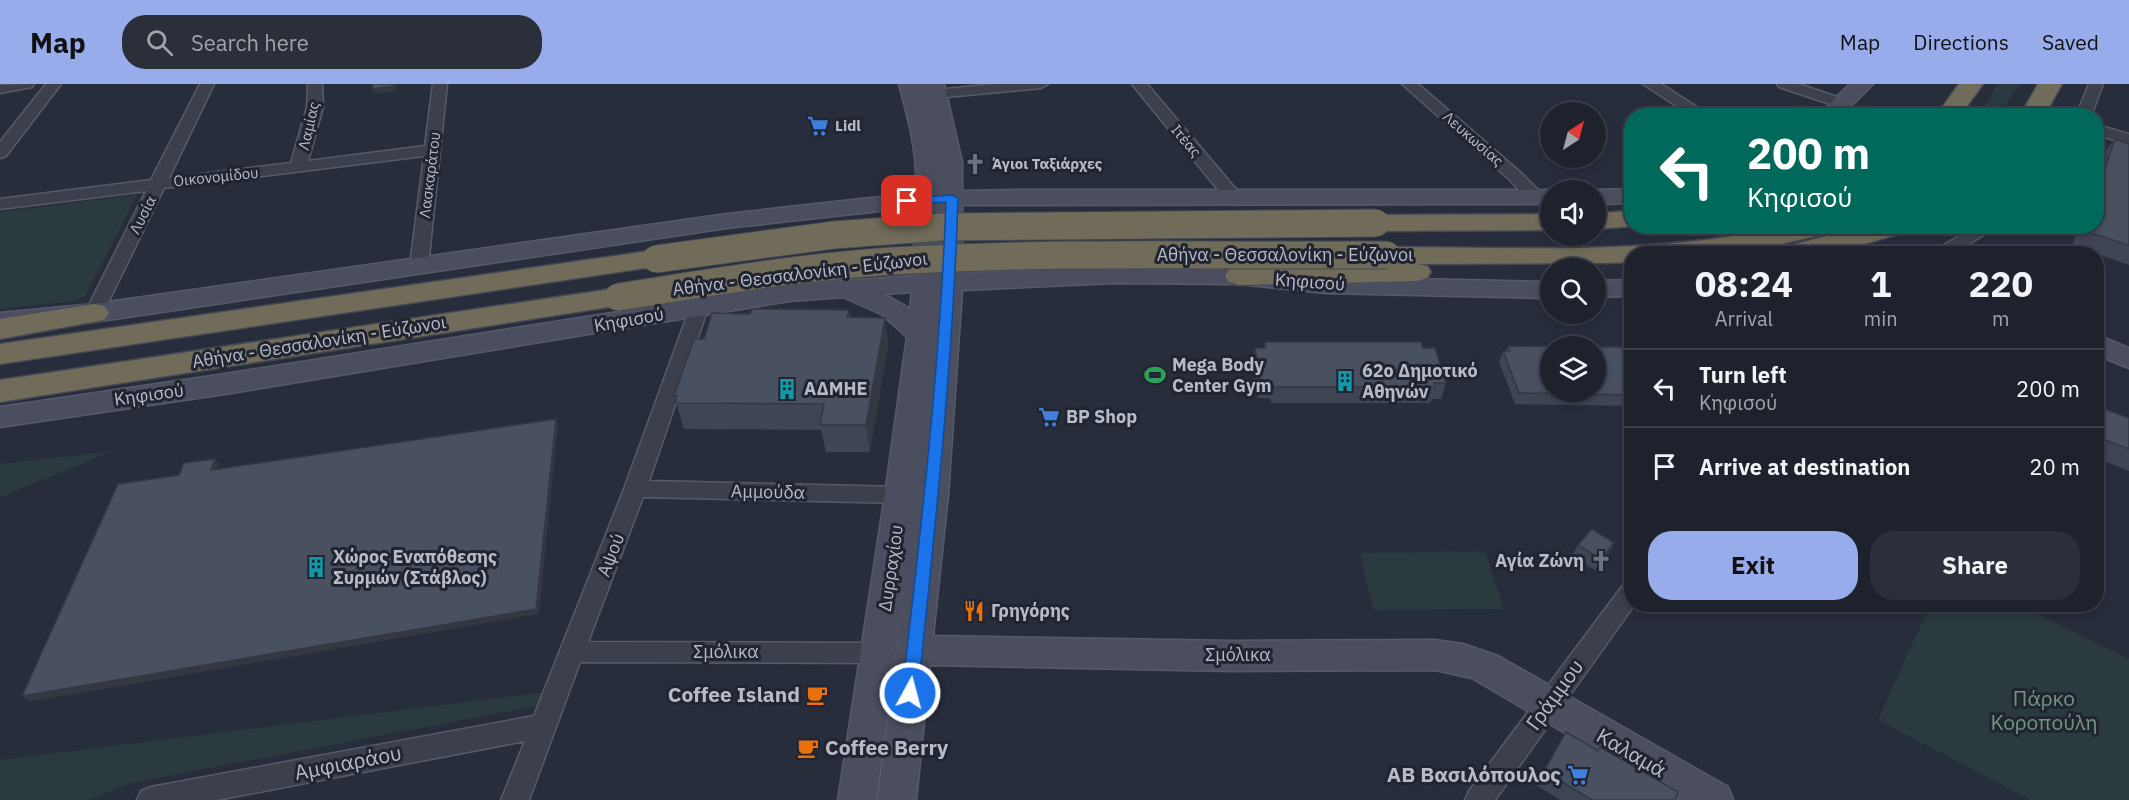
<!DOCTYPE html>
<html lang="en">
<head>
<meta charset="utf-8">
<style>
  body { margin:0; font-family:"IBM Plex Sans",sans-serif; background:#2b2f39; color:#f1f3f6; height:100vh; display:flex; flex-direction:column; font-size:22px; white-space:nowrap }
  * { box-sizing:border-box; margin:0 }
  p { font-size:20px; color:#a1a4aa }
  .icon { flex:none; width:33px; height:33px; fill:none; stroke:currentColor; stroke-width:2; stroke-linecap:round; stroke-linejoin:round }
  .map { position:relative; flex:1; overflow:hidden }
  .sheet { position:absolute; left:1624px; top:162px; width:480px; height:366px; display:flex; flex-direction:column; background:#1e222d; border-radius:24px; box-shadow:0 3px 9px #0003,0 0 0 2px #3c3f49 }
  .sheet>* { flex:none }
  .guide { position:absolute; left:1624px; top:24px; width:480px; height:126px; border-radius:24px; box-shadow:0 3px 9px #0003,0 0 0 2px #3c3f49; background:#00695c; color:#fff; overflow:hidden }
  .needle { width:39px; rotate:36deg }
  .buttons { position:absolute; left:1540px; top:18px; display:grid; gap:12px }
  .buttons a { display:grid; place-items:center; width:66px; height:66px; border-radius:50%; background:#1e222d; box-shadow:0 3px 9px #0003,0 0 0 2px #3c3f49; font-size:30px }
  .pin { position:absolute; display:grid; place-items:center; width:51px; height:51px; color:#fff; margin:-26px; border-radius:12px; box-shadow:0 3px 9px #0006 }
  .me { position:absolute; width:66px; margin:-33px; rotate:7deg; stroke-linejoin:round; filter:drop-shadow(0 0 4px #0008) }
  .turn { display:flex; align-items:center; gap:21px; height:126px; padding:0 24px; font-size:27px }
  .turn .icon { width:78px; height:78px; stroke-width:2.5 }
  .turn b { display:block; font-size:42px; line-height:51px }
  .eta { display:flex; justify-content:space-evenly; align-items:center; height:102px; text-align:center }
  .eta b { font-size:36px; font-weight:700; line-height:42px }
  .primary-button { display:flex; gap:12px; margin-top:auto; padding:12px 24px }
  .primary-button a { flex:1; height:69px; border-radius:24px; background:#98aceb; color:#111; font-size:24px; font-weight:700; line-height:69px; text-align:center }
  .primary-button a+a { background:#2b2f39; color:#f1f3f6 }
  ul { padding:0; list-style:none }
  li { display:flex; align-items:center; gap:18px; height:78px; padding:0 24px; border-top:2px solid #3c3f49 }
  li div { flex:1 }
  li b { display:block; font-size:22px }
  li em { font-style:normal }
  header { display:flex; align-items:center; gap:36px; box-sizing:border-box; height:84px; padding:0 30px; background:#98aceb; color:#111 }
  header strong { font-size:28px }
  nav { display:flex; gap:33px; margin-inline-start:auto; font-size:21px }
  .search { width:420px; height:54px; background:#2b2f39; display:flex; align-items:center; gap:15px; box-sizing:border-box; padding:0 21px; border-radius:24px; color:#a1a4aa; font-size:22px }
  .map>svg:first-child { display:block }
  .green { fill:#2b3a3e }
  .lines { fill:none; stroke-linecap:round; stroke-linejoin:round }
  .street-casing { stroke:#565b67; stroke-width:3 }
  .secondary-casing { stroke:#565b67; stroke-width:3 }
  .highway-casing { stroke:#434854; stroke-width:3 }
  .street { fill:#3b404c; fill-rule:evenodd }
  .secondary { fill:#4a4e5f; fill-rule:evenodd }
  .highway { fill:#716c59; fill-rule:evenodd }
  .highway-bridge-casing { stroke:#434854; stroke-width:29; stroke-linecap:butt }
  .highway-bridge { stroke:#716c59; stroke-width:27 }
  .wall { fill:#3f4553 }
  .shaded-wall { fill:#333843 }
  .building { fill:#495060; stroke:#333843; stroke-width:1.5; fill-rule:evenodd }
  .route { fill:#1a73e8; stroke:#114b97; stroke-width:1.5 }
  .labels { text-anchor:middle; stroke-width:6; stroke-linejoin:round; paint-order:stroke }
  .far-street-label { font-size:15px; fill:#b7bbc7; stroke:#202531 }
  .far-poi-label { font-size:15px; font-weight:bold; fill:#b7bbc7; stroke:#202531; text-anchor:start }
  .street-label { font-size:18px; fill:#b7bbc7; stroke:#202531 }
  .poi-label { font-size:18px; font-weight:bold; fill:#b7bbc7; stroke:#202531; text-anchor:start }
  .near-poi-label { font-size:21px; font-weight:bold; fill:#b7bbc7; stroke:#202531; text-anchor:end }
  .near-street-label { font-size:21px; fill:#b7bbc7; stroke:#202531 }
  .near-park-label { font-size:21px; fill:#71957f; stroke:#202531 }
</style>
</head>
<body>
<header>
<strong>Map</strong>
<div class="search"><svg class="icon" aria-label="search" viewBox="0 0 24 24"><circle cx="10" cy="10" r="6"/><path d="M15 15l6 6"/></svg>Search here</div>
<nav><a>Map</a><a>Directions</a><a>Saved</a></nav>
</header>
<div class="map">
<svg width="2129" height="716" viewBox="0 0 2129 716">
  <rect width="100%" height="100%" fill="#282d3c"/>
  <!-- green -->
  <path class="green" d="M1997,0H2020L1998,31H1981Z
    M137,111L85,212L75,217L0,225V128Z
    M113,367L6,411L0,413V380Z
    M1485,467L1504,525L1373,526L1360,469Z
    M1930,521H2019L2129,575V716H2031L1878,636Z
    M547,608L542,621L131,699L88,716H0V676Z"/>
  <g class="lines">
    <defs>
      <path id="street" d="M34,0L32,3L0,9V1Z
        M46,0H61L6,72L0,74V58Z
        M200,0H214L169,94L291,79L307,23L308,0H322L323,23L308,77L425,62L433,0H447L428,182L425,186H413L410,182L424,72L164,104L103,229L101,233H87L85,229L146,107L0,125V115L151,96Z
        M994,0H1048L1041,4L936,14L929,10L936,6Z
        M1132,0H1147L1240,110L1242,114L1240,118H1228Z
        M1402,0H1418L1521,89L1541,109L1543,113L1541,117H1529L1509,95Z
        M1643,0H1661L1711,32H1692Z
        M1777,0H1799L1846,16L1849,19L1841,24L1836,22L1779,3Z
        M2089,0H2103L2091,32H2076Z
        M2097,41L2129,50V60L2097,51Z
        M1977,142H1998L1953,170H1928Z
        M699,218L706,220L708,224L649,397L901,403L909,405L912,411L909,417L901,419L643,413L588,558L879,559L888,562L891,569L888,576L879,579L580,578L529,716H501L525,657L217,716H137L141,707L151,703L534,632L624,405L690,224L692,220Z
        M1632,497V520H1635L1495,716H1465L1469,707L1624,500Z"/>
      <path id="secondary" d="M899,0H921L927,23L922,0H944L962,78V107L1022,106H1554H1551V120L962,121L963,189L1113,183L1239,184L1326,193L1551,198V214L1326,209L1239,200L1113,199L962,206L948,411L933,552L1232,557L1435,556L1463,560L1498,572L1728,703L1733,716H1679L1472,594L1435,586L1232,587L930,581L916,716H878L908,476L876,716H838L885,411L907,253L881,230L843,213L789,217L225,310L0,343V323L225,290L789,201L913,192L916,123L727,144L94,238L0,247V229L94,220L727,130L916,109C918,71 909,36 899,0ZM912,208L910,225L884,210Z
        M1850,0H1873L1841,32H1817Z
        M1632,105V119L1596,120V106H1593Z
        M1632,196V212L1596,213V197Z
        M2097,251L2129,264V284L2097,271Z"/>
      <path id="highway" d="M1959,0H1983L1960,32H1936Z
        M2038,0H2062L2044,32H2020Z
        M1632,127V142H1634L1596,145V129Z
        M1551,130V146L1376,147L1366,145L1362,139L1366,133L1376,131Z
        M1785,142H1835L1832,148C1797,156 1762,166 1726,169C1695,172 1663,170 1632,170V178L1606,179L1418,180L1427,182L1431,188L1427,194L1417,197L1239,201L1229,198L1225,192L1229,186L1239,183L1405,179L1377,177L1373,171L1377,165L1387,163C1518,163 1656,172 1785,142Z
        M1866,142H1909L1906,148L1829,170L1780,169L1784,163Z
        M656,166L666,169L670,175L666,181L0,280V260Z
        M618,204L628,206L633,213L628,220L0,318V296Z
        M94,220L104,222L109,229L104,236L0,255V235Z"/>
    </defs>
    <!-- street casing -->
    <use href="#street" class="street-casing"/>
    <!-- secondary casing -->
    <use href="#secondary" class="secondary-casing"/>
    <!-- highway casing -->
    <use href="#highway" class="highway-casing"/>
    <!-- street -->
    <use href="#street" class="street"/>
    <!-- secondary -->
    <use href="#secondary" class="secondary"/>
    <!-- highway -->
    <use href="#highway" class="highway"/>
    <defs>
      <path id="highway-bridge" d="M656,175L834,151L941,143L1376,139
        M618,213C709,199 800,183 892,177C1057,167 1222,172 1387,171"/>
    </defs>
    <!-- highway-bridge casing -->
    <use href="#highway-bridge" class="highway-bridge-casing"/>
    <!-- highway-bridge -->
    <use href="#highway-bridge" class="highway-bridge"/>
  </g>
  <!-- wall -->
  <path class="wall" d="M2115,55L2129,60V181L2097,170H2094L2072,162L2079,142H2097V89L2103,70Z
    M849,226L850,234H885L888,260L870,368H826L821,346L684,345L674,312L704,255Z
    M1265,258L1423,264L1446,299L1441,315H1432L1430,319H1271L1270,314H1258L1252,280L1255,264H1264Z
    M1508,262L1632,263V322L1515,320L1499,278L1503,267H1506Z
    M2099,323L2129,334V387L2097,374V326Z
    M1614,459L1609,470L1595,486L1572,472L1578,461Z
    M1566,648L1598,666L1600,663L1675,716H1560L1536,701Z"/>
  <!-- shaded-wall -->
  <path class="shaded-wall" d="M394,0H397L396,7L375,10L372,5Z
    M885,234L888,260L870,368L866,341Z
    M556,335L558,341L539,530L29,618L22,612Z
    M215,375L219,380L215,391L211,386Z
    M1614,459L1609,470L1595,486L1601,475Z"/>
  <!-- building -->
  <path class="building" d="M373,0H394V2L372,5Z
    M2115,55L2129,60V161L2084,147L2085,142H2097V107Z
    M752,225L849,226L847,233L885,234L866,341H820L824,320L675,319L677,312H674L694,255H704L712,229L750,230Z
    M1265,258H1421L1423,264H1435L1446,299H1434L1435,303H1273L1272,298H1261L1255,264H1266Z
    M1508,262L1632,263V311L1519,309L1503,267H1510ZM1551,262H1596V308H1551Z
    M2099,323L2129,334V365L2097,353V331Z
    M556,335L536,525L22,612L118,400L179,391L184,379L215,375L211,386Z
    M1592,445L1614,459L1601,475L1578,461Z
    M1566,648L1598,667L1600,663L1678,708L1675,716H1592L1544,687Z"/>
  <!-- route -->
  <path class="route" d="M952,111L958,114C953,280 935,444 918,609L916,614L910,616L904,614L902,609C921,445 940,282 946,118L907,120L901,117L907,114Z"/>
  <!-- icons -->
  <defs>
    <symbol id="supermarket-bare" viewBox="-9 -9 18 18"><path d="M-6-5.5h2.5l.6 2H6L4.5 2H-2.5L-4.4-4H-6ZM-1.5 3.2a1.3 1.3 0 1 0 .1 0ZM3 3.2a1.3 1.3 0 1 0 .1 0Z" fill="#3f7fe0" stroke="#202531" stroke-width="2.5" paint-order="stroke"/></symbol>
    <symbol id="church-bare" viewBox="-9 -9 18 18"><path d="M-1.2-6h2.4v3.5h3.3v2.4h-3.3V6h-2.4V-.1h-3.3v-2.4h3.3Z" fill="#6b7280" stroke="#202531" stroke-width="2.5" paint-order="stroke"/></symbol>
    <symbol id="stadium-bare" viewBox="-9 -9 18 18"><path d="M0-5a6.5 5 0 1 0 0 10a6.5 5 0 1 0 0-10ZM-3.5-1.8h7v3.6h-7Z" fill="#2e9e5b" stroke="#202531" stroke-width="2.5" paint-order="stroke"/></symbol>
    <symbol id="building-bare" viewBox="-9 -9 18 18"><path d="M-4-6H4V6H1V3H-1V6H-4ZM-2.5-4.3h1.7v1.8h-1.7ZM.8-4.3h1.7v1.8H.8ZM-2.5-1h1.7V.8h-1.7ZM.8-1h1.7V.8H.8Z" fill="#0f9aa8" stroke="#202531" stroke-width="2.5" paint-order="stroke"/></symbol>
    <symbol id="restaurant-bare" viewBox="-9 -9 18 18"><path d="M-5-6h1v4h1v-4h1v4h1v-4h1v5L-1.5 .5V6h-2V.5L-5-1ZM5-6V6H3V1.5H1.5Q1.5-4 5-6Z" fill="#e8710a" stroke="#202531" stroke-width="2.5" paint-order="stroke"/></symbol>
    <symbol id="cafe-bare" viewBox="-9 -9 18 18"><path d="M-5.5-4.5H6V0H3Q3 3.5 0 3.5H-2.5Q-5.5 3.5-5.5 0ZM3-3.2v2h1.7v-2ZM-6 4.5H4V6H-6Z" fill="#e8710a" stroke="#202531" stroke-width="2.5" paint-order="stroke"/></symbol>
  </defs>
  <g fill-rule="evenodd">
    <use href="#supermarket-bare" x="803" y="27" width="30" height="30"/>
    <use href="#church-bare" x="960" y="65" width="30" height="30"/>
    <use href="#stadium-bare" x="1140" y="276" width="30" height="30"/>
    <use href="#building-bare" x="1330" y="282" width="30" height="30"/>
    <use href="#building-bare" x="772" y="290" width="30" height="30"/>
    <use href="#supermarket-bare" x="1034" y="318" width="30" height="30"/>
    <use href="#church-bare" x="1586" y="462" width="30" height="30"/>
    <use href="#building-bare" x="301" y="468" width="30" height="30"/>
    <use href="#restaurant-bare" x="959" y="512" width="30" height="30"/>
    <use href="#cafe-bare" x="802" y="596" width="30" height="30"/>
    <use href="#cafe-bare" x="793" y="649" width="30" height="30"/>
    <use href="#supermarket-bare" x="1563" y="676" width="30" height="30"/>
  </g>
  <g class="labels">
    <!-- far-street labels -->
    <g class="far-street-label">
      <text transform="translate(309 42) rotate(-77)" y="5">Λαμίας</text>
      <text transform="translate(1473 55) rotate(41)" y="5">Λευκωσίας</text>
      <text transform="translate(1186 57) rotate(50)" y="5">Ιτέας</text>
      <text transform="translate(430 91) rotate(-83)" y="5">Λασκαράτου</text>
      <text transform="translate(216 93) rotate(-6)" y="5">Οικονομίδου</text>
      <text transform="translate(143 131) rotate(-63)" y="5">Λυσία</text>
    </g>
    <!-- far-poi labels -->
    <g class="far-poi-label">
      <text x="835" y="47">Lidl</text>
      <text x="992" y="85">Άγιοι Ταξιάρχες</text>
    </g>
    <!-- street labels -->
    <g class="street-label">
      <text x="1285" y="177">Αθήνα - Θεσσαλονίκη - Εύζωνοι</text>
      <text transform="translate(800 190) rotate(-7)" y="6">Αθήνα - Θεσσαλονίκη - Εύζωνοι</text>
      <text transform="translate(1310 198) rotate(4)" y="6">Κηφισού</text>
      <text transform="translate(629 236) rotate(-10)" y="6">Κηφισού</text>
      <text transform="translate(319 258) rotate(-9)" y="6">Αθήνα - Θεσσαλονίκη - Εύζωνοι</text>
      <text transform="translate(149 311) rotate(-8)" y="6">Κηφισού</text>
      <text transform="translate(768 408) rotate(1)" y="6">Αμμούδα</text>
      <text transform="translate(611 471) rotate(-69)" y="6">Αψού</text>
      <text transform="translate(891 484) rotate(-82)" y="6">Δυρραχίου</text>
      <text x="726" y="574">Σμόλικα</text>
      <text x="1238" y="577">Σμόλικα</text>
    </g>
    <!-- poi labels -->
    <g class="poi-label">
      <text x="1172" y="287">Mega Body<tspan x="1172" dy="21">Center Gym</tspan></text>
      <text x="1362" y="293">62ο Δημοτικό<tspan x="1362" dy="21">Αθηνών</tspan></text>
      <text x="804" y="311">ΑΔΜΗΕ</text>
      <text x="1066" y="339">BP Shop</text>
      <text x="333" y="479">Χώρος Εναπόθεσης<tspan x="333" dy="21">Συρμών (Στάβλος)</tspan></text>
      <text x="1584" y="483" text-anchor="end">Αγία Ζώνη</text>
      <text x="991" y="533">Γρηγόρης</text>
    </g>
    <!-- near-poi labels -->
    <g class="near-poi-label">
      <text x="800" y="618">Coffee Island</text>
      <text x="825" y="671" text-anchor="start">Coffee Berry</text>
      <text x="1561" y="698">ΑΒ Βασιλόπουλος</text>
    </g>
    <!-- near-street labels -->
    <g class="near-street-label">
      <text transform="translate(1555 611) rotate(-54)" y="7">Γράμμου</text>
      <text transform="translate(1631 669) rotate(30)" y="7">Καλαμά</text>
      <text transform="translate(348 679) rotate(-11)" y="7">Αμφιαράου</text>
    </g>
    <!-- near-park labels -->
    <g class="near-park-label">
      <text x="2044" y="622">Πάρκο<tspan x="2044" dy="24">Κοροπούλη</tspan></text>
    </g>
  </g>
</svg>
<div class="buttons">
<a><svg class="needle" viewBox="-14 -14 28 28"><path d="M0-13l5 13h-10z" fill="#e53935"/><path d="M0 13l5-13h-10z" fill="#a1a4aa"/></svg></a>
<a><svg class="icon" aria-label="sound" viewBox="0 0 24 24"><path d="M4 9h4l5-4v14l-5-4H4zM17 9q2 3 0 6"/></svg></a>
<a><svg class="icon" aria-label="search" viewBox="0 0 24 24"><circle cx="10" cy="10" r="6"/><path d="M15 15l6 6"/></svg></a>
<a><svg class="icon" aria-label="layers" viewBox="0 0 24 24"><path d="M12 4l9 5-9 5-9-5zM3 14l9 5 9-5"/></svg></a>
</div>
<div class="pin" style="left:907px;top:117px;background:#d93025"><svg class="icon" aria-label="arrive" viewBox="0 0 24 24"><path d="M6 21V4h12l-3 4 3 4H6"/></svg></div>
<svg class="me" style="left:910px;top:609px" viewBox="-20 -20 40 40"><circle r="17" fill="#1a73e8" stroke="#fff" stroke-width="3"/><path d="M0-11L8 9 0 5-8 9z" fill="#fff"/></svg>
<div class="guide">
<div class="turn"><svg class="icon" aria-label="left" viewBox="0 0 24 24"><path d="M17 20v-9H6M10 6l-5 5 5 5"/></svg><div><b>200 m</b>Κηφισού</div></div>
</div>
<section class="sheet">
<div class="eta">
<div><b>08:24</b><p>Arrival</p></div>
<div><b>1</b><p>min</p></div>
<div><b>220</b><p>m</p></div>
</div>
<ul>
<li><svg class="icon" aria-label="left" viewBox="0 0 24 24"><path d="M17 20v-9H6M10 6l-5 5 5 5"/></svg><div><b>Turn left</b><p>Κηφισού</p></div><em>200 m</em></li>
<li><svg class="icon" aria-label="arrive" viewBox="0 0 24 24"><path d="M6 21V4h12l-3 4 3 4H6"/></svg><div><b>Arrive at destination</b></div><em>20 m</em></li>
</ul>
<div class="primary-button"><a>Exit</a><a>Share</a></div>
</section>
</div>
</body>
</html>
